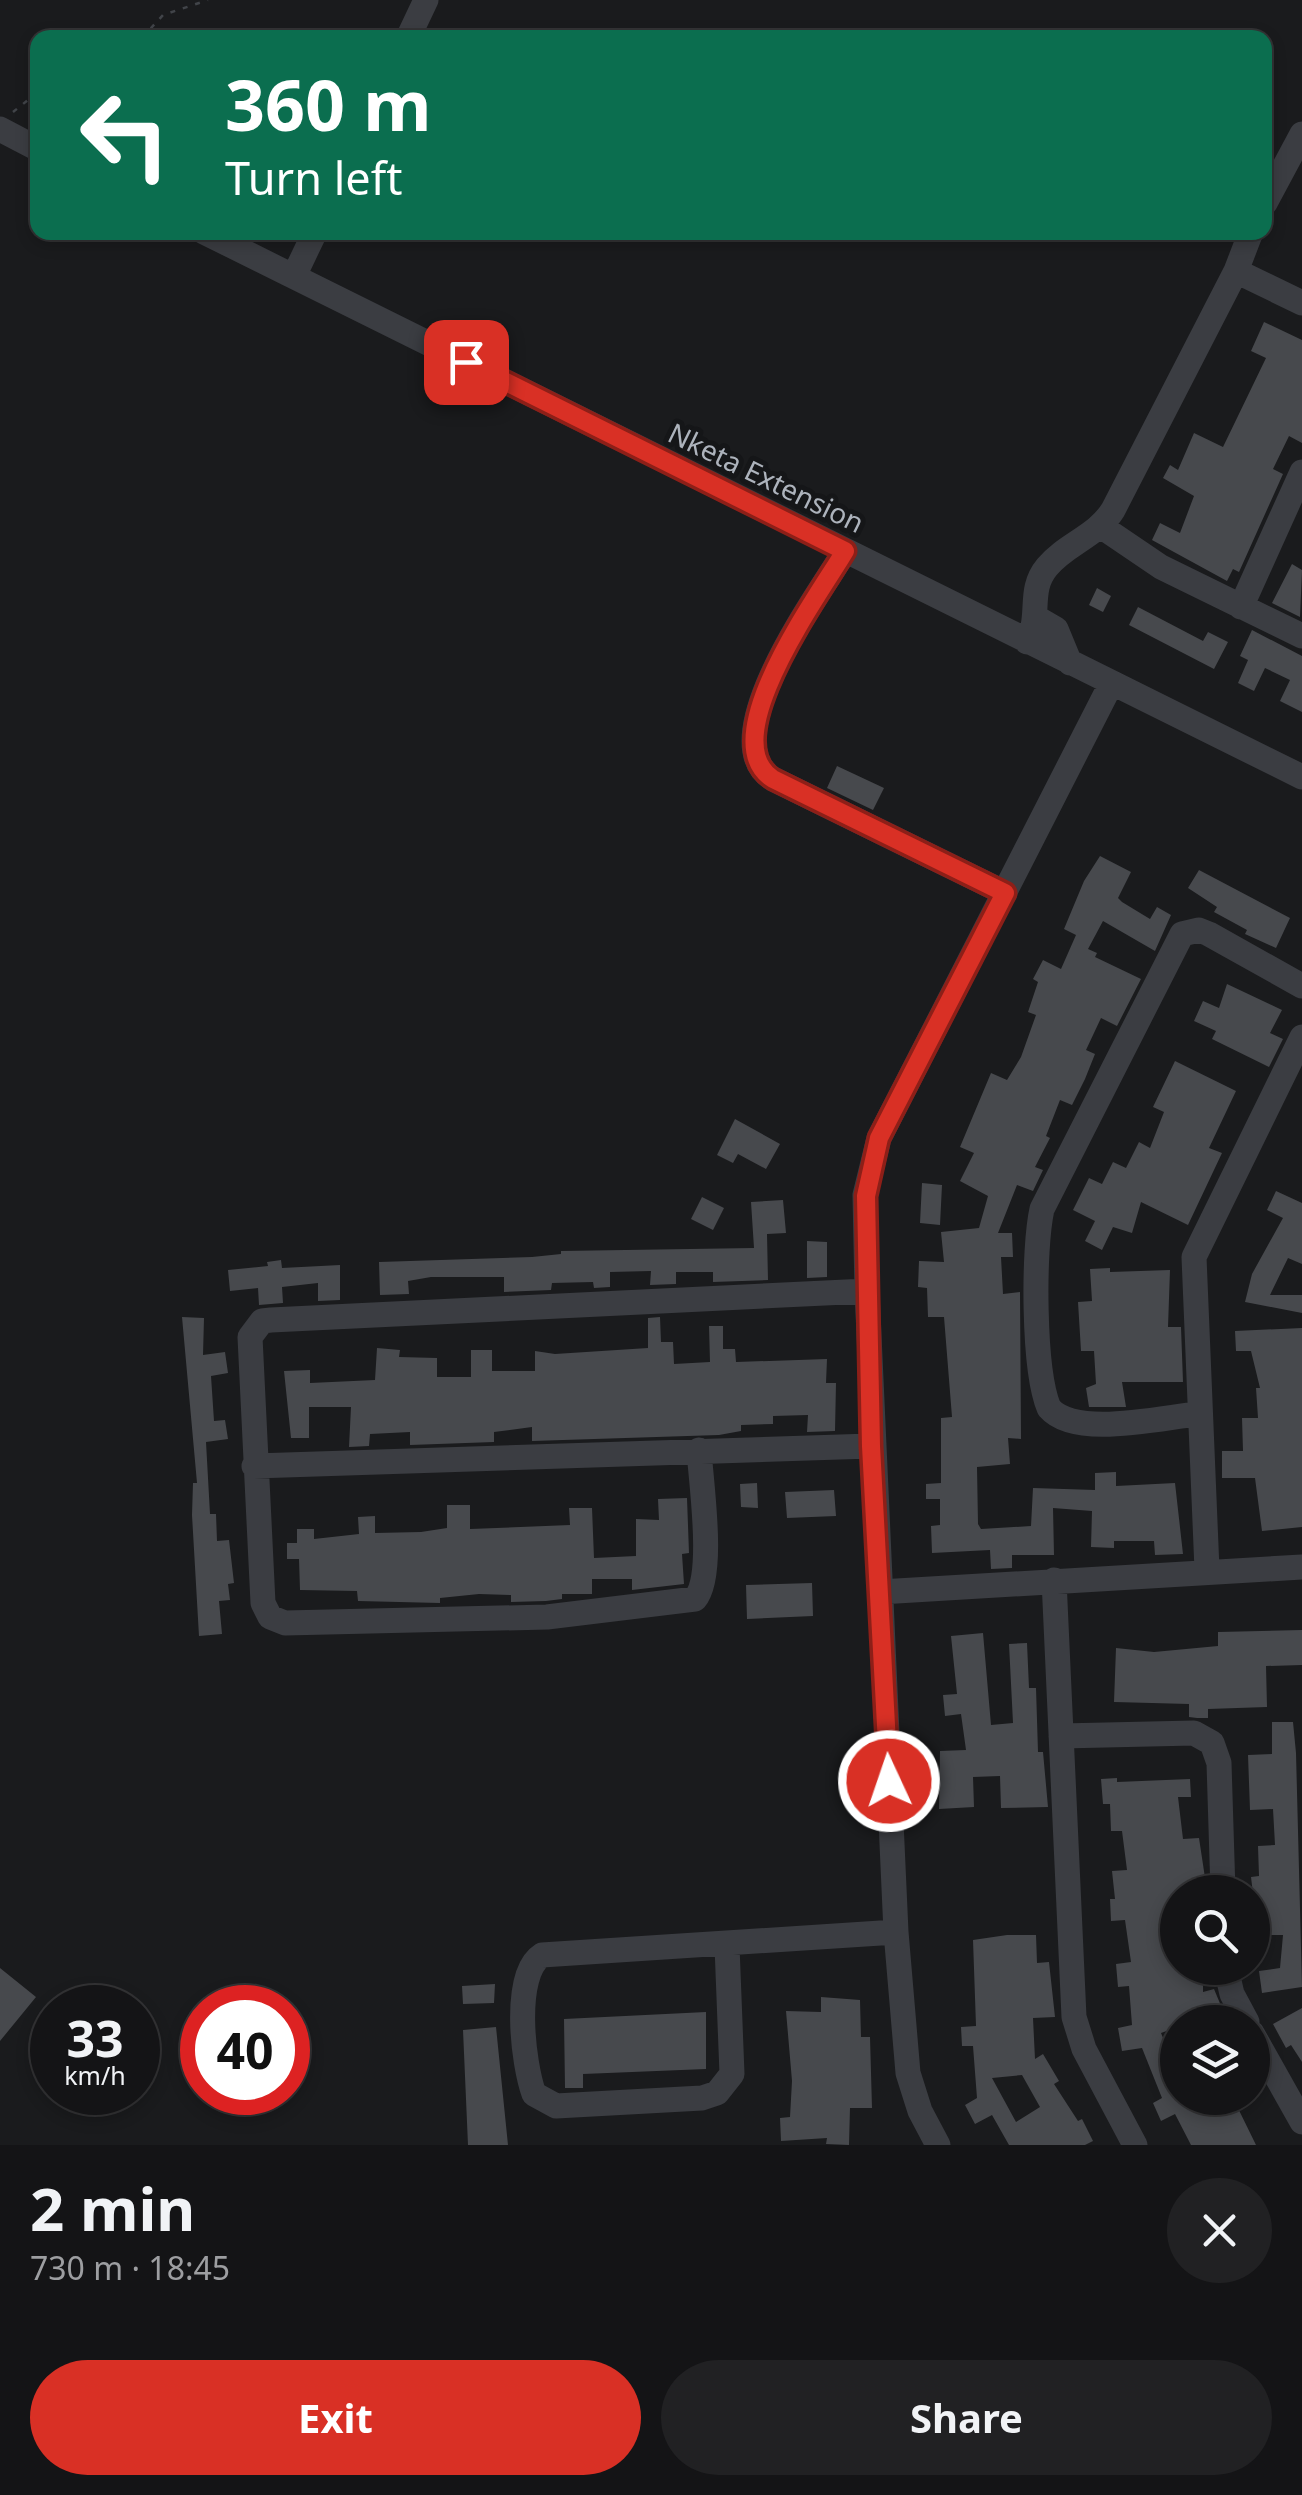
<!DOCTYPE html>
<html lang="en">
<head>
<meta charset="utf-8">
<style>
  body { margin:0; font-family:"Noto Sans",sans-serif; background:#212123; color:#f1f3f6; height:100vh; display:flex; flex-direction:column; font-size:38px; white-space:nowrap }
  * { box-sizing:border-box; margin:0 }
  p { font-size:32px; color:#9d9ea1 }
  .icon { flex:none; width:55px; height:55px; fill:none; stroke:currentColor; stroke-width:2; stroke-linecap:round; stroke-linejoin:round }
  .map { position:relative; height:2145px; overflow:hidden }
  .sheet { display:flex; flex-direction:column; background:#141416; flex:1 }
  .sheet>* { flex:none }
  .banner { position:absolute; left:30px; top:30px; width:1242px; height:210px; border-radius:20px; box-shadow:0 5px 15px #0003,0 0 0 2px #333335; background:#0b6e4f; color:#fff; overflow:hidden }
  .controls { position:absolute; left:1160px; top:1875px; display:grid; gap:20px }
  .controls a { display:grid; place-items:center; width:110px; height:110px; border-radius:50%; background:#141416; box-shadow:0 5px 15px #0003,0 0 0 2px #333335; font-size:50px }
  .speed { position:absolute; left:30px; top:1985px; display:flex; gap:20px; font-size:50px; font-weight:700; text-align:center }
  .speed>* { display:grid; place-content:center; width:130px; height:130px; border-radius:50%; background:#141416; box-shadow:0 5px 15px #0003,0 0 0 2px #333335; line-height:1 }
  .speed small { font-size:25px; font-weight:400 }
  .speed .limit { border:15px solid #d22; background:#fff; color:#111 }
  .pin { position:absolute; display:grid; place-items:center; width:85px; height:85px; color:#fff; margin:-42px; border-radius:20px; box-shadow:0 5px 15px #0006 }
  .me { position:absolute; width:110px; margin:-55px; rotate:357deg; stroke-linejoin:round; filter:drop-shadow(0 0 8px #0008) }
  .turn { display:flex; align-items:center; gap:35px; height:210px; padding:0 30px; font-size:45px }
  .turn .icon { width:130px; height:130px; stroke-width:2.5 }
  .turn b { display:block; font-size:70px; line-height:85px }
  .round { display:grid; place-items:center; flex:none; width:105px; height:105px; border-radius:52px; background:#212123 }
  .headline { display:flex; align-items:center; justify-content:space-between; height:170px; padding:0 30px }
  h1 { font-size:60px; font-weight:700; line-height:75px }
  .primary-button { display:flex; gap:20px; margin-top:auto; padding:20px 30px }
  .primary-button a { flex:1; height:115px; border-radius:60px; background:#d93025; color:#fff; font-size:40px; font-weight:700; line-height:115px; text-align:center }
  .primary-button a+a { background:#212123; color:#f1f3f6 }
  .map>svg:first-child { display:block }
  .building { fill:#47494d; fill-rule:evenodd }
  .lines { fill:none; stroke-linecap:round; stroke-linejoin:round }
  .path { stroke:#414449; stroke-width:2.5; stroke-dasharray:5 8; stroke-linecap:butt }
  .minor { stroke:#3b3d42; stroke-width:25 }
  .route-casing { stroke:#8d1f18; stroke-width:25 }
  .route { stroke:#d93025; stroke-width:18 }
  .labels { text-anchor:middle; stroke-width:10; stroke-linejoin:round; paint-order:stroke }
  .street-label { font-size:28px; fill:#adb3bc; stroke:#151618 }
</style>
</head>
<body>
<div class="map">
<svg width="1302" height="2145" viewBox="0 0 1302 2145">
  <rect width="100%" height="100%" fill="#1a1b1d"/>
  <!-- building -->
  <path class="building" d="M1264,322L1302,340V443L1289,436L1273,469L1283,474L1239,572L1233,569L1227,581L1152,540L1160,523L1180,533L1194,496L1163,478L1170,465L1178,470L1194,433L1223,447L1266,358L1251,351Z
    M1292,564L1302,570L1300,617L1272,603Z
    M1097,588L1111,596L1103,612L1089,605Z
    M1138,607L1203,641L1208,632L1228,642L1214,669L1129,625Z
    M1252,630L1302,656V712L1280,701L1290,680L1265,668L1254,691L1238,683L1248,660L1240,656Z
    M837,766L884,788L873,810L827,788Z
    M1100,856L1131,872L1118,898L1122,902L1150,919L1157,907L1171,915L1155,951L1103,921L1088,949L1097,953L1095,957L1141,979L1117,1026L1101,1018L1086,1050L1095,1054L1085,1079L1072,1105L1060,1100L1046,1136L1050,1138L1035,1167L1043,1170L1033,1191L1017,1185L998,1233H1012L1013,1257H1001L1003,1294L1020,1292L1021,1439L1008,1438L1010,1464L977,1467L978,1524L981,1529L1031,1526L1033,1488L1095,1490V1473L1116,1472V1486L1175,1483L1183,1554L1155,1555L1154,1541H1114V1548L1091,1547L1092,1511L1053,1508L1054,1555H1012V1568L991,1569L990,1550L932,1553L931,1526L940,1525V1499H926V1484L941,1483V1418L952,1417L944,1317H928L927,1288L918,1287L919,1261L944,1262L941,1232L979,1228L988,1196L960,1181L974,1153L960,1147L991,1073L1007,1080L1021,1057L1036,1015L1028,1012L1038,982L1033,979L1043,960L1061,969L1076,935L1064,929L1084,881Z
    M1199,870L1290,918L1276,948L1245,934L1247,930L1214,912L1217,907L1188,888Z
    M1227,984L1282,1010L1270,1033L1283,1039L1269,1067L1212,1039L1216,1031L1194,1021L1203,1001L1219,1008Z
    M1175,1061L1236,1091L1209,1148L1222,1153L1188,1225L1141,1202L1132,1233L1113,1227L1102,1250L1085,1241L1095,1221L1073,1210L1089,1178L1102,1184L1113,1162L1126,1168L1139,1142L1150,1148L1164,1112L1153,1107Z
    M735,1119L780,1144L766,1169L738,1154L733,1163L717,1155Z
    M922,1183L942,1185L940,1225L920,1223Z
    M1276,1191L1302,1203V1264L1288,1258L1270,1295H1302V1313L1245,1302L1252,1274L1283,1218L1267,1210Z
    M702,1197L724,1208L713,1230L691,1219Z
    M783,1200L786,1233L767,1234L768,1280L713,1282V1272H676V1284L650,1285L651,1271L610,1272V1287L594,1288L593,1282L552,1283L551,1290L504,1292V1277H431L408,1281L409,1294L380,1295L379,1262L532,1257L561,1254V1251L754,1248L751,1202Z
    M807,1241L827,1242V1277L807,1278Z
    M281,1260L282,1268L340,1265V1300L318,1301V1283L282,1287L283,1303L259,1305L258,1288L230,1291L228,1270L268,1266L267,1262Z
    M1110,1268V1272L1170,1270L1168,1327H1181L1183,1382H1122L1126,1407H1089L1086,1388L1096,1384L1094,1351H1081L1078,1302L1092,1301L1090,1269Z
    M182,1317L204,1318L203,1355L225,1352L228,1373L211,1376L214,1421L225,1420L228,1439L206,1442L210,1514H216L217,1541L229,1540L234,1583L228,1584L230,1600L219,1601L222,1634L199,1636L192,1515L193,1483H197Z
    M660,1317L661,1342H673L674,1364L710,1362L709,1326H723V1349H735L736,1362L827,1359L826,1383H836L835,1431L807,1432L808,1415L773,1416V1424L741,1425V1431L719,1435L532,1441V1427L494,1432V1442L410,1445V1432L370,1434L369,1446L349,1447L351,1407H309V1438H291L284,1371L310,1370V1383L375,1380L377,1348L400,1350L399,1357L437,1358V1377H471V1350H492V1371H535V1351L555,1354L648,1348V1318Z
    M1302,1328V1527L1262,1531L1255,1478H1222V1451H1243L1242,1418H1258L1256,1388H1260L1251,1351H1236L1235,1331Z
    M757,1483L758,1508L741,1507L740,1484Z
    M834,1490L836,1516L787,1518L785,1492Z
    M687,1498L689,1553L682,1554L684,1584L632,1590V1579H592V1594H562V1599L546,1601L511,1602V1595L479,1594L440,1598V1603L358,1601L357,1591L300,1590L299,1559H287V1543H297V1529H314V1539L359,1534L358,1517L375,1516V1533L421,1532L447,1528V1505H470V1529L570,1525L569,1508H592L594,1558L636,1556V1519L659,1520L658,1499Z
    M812,1583L813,1616L747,1619L746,1585Z
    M1302,1630V1665L1266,1666L1267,1707L1208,1709V1718H1197L1189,1717V1704L1114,1702L1116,1648L1154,1652L1218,1646V1632Z
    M983,1633L991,1725L1013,1723L1009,1644L1027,1643L1029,1688H1036L1038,1752H1043L1048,1807L1001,1808L1000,1776L973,1777L974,1807L939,1809L940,1751L966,1750L961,1714L945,1716L943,1695L957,1694L951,1636Z
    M1272,1722H1293L1296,1753L1302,1987L1262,1993L1259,1971L1280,1968L1283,1935H1258L1251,1877L1259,1876L1258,1846L1275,1845L1273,1809L1250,1810L1248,1755L1272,1754Z
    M1117,1778V1782L1190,1779L1191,1797H1178L1183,1839L1199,1838L1207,1891L1178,1892V1968H1203V1992L1214,1989L1224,2013L1178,2022V2027L1161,2033L1178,2074V2098H1233L1256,2145H1191L1175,2114L1161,2121L1153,2103L1162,2098L1142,2048L1122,2051L1118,2028L1132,2025L1129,1986L1118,1987L1116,1964L1131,1962L1125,1920L1111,1921L1110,1899H1115L1112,1871L1127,1870L1122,1831H1111L1110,1804H1103L1101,1779Z
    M1007,1935H1036L1037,1963L1049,1962L1055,2017L1033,2018L1035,2059L1043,2054L1059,2081L1054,2084L1078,2121L1082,2119L1093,2141L1085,2145H1009L992,2115L975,2124L965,2105L977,2098L973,2046H962L961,2027L976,2026L973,1940ZM1022,2075L1040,2107L1016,2122L992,2078Z
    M0,1968L36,1997L0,2041Z
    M495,1984L494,2003L463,2004L462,1986Z
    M821,1997L860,2000L861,2037H870L872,2108H850L849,2145L826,2144L827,2138L781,2141L780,2118L790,2117L792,2081L786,2011L821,2012Z
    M1302,2008V2062L1291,2045L1286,2048L1273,2024Z
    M706,2012V2069L583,2074V2088H565L564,2019Z
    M496,2027L508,2145H468L463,2030Z"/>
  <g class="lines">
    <!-- path -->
    <path class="path" d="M142,38L163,15L208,0
      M13,112L38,92"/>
    <!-- minor -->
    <path class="minor" d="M408,38L426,0
      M0,129L38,149
      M1265,203L1302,134
      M204,232L1302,777
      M1236,271L1302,303
      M294,276L315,232
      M1102,527L1161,567L1302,636
      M845,551C819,594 711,740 773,779L1005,893
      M1241,607L1302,472
      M1037,618L1056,629L1070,663
      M1027,642C1042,616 1027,591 1047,567C1067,543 1096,537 1113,510L1236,271L1251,232
      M1197,1414C1159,1418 1075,1438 1049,1408C1033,1370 1033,1249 1042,1209L1182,934L1199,930L1209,934L1302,986
      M699,1450C701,1483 715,1576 695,1599L547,1617L285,1623L270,1617L263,1603L250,1337L262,1321L271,1320L867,1291
      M254,1466L871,1446
      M1207,1570L1194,1257L1302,1037
      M1054,1580L1074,2017L1084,2049L1135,2145
      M880,1592L1302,1567
      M1061,1736L1194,1733L1212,1743L1219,1763L1223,1892
      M727,1946L732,2074L717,2093L702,2098L556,2106L534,2094C523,2064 512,1974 542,1955L896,1932
      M1226,1968L1232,1994L1247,2022
      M1252,2033L1302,2122
      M938,2145L920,2111L908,2073L896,1932L867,1291L865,1195L879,1138L1111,684"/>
  </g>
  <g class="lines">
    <defs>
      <path id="route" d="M466,362L845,551C819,595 712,740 773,779L1005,893L879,1138L866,1196L871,1446L889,1781"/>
    </defs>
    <!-- route casing -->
    <use href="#route" class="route-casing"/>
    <!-- route -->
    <use href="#route" class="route"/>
  </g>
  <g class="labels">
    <!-- street labels -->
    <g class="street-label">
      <text transform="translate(766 478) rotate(26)" y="10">Nketa Extension</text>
    </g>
  </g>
</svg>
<div class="controls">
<a><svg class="icon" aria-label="search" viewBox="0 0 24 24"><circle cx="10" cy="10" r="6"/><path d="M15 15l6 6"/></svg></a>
<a><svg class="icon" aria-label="layers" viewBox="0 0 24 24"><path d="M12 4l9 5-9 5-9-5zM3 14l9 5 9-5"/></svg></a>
</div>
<div class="speed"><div>33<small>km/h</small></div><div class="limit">40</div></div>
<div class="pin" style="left:466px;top:362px;background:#d93025"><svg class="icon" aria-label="arrive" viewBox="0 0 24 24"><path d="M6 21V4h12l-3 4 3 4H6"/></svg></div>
<svg class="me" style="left:889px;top:1781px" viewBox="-20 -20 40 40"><circle r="17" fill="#d93025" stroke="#fff" stroke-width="3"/><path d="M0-11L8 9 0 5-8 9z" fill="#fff"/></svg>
<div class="banner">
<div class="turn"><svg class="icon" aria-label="left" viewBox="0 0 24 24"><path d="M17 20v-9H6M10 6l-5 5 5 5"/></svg><div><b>360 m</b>Turn left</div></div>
</div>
</div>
<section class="sheet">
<div class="headline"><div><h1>2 min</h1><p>730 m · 18:45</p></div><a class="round"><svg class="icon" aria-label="close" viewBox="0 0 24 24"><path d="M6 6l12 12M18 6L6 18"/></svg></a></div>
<div class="primary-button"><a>Exit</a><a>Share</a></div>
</section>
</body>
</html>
